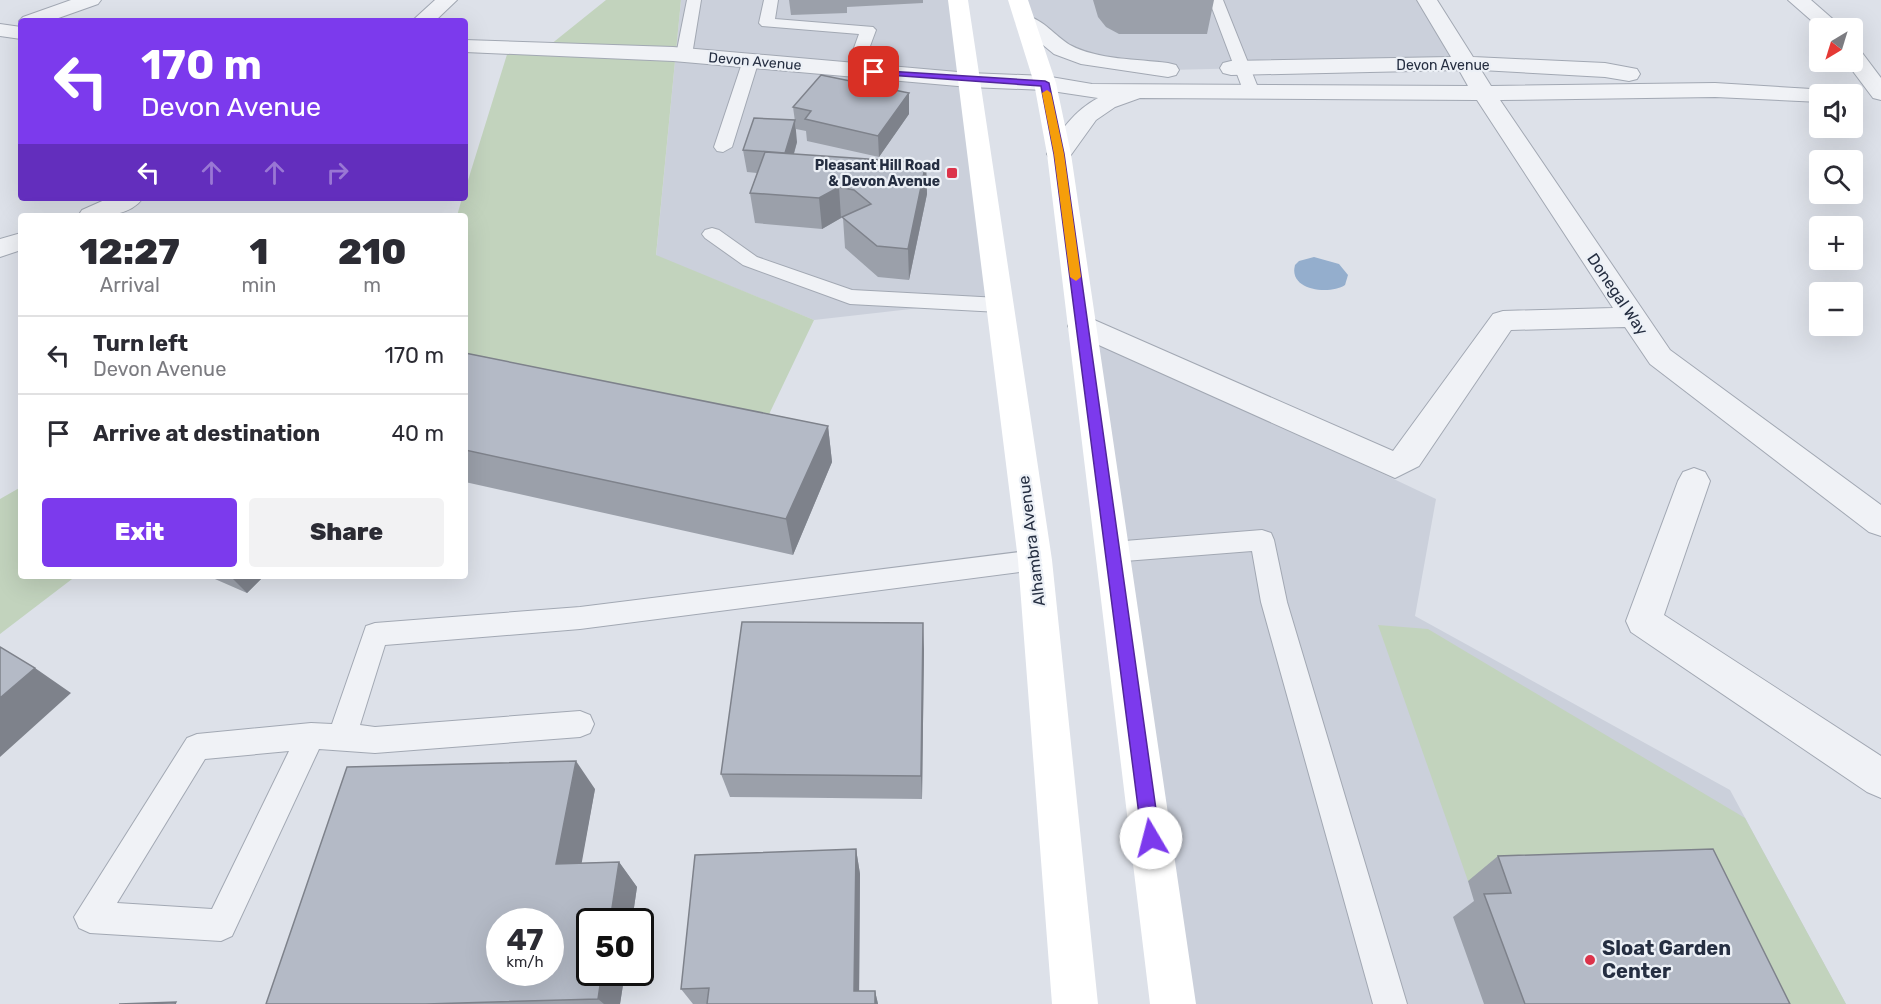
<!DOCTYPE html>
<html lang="en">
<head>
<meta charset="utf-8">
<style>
  body { margin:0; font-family:Rubik,sans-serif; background:#f2f2f3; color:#2b2b33; height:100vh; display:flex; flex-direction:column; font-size:22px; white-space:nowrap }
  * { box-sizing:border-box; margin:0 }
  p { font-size:20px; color:#7c7c81 }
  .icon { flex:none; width:33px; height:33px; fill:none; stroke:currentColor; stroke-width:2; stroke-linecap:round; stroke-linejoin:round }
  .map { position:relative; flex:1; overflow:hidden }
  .drawer { position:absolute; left:18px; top:213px; width:450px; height:366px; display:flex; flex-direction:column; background:#fff; border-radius:6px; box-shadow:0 6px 24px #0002 }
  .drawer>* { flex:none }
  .hud { position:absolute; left:18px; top:18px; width:450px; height:183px; border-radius:6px; box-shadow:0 6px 24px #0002; background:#7c3aed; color:#fff; overflow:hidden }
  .needle { width:39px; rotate:218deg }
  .controls { position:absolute; left:1809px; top:18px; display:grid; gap:12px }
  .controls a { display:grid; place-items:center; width:54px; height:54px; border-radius:6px; background:#fff; box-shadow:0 6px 24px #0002; font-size:30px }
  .speed { position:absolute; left:486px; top:908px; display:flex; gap:12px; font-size:30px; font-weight:700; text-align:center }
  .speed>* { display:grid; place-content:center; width:78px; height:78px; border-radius:50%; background:#fff; box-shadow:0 6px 24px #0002; line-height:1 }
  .speed small { font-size:15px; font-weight:400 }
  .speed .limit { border:3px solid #111; border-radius:9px; background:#fff; color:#111 }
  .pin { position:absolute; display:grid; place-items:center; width:51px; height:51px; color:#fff; margin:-26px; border-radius:12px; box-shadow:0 3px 9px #0006 }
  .me { position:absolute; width:66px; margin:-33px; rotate:352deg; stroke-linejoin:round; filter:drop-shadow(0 0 4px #0008) }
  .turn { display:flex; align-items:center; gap:21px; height:126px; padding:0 24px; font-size:27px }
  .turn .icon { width:78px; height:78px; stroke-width:2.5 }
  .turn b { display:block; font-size:42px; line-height:51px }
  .lanes { display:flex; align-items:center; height:57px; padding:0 24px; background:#0003; justify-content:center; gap:30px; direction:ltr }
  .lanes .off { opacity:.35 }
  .eta { display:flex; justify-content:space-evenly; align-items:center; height:102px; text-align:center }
  .eta b { font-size:36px; font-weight:800; line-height:42px }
  .button { display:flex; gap:12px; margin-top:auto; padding:12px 24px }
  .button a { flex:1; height:69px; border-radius:6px; background:#7c3aed; color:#fff; font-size:24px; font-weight:800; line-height:69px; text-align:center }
  .button a+a { background:#f2f2f3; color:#2b2b33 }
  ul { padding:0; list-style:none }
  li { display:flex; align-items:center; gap:18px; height:78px; padding:0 24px; border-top:2px solid #e1e1e2 }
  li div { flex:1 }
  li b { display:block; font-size:22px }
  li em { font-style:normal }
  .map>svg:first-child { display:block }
  .built { fill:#cbd0db }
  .green { fill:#c2d3bd }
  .water { fill:#94aecd }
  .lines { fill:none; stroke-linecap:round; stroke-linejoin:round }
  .service-casing { stroke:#a2a8b3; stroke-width:2 }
  .minor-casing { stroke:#a2a8b3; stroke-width:2 }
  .service { fill:#f0f2f6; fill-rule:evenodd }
  .minor { fill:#f0f2f6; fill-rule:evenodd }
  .secondary { fill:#fff; fill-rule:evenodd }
  .wall { fill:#9ba0aa }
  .shaded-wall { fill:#7e828b }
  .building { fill:#b4bac6; stroke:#7e828b; stroke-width:1.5; fill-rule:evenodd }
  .route { fill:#7c3aed; stroke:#51269a; stroke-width:1.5 }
  .slow { fill:#f59e0b }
  .poi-dot { fill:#dc334a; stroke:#ecf0f6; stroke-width:2 }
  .labels { text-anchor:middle; stroke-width:4.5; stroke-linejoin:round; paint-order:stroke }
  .far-street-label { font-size:14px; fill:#252e41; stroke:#ecf0f6 }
  .far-poi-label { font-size:14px; font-weight:bold; fill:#252e41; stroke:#ecf0f6; text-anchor:end }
  .street-label { font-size:16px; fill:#252e41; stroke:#ecf0f6 }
  .near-poi-label { font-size:20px; font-weight:bold; fill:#252e41; stroke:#ecf0f6; text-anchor:start }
</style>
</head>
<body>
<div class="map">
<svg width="1881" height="1004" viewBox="0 0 1881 1004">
  <rect width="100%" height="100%" fill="#dde1e9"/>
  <!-- built -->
  <path class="built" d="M681,0H954L999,299L814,320L656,256Z
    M1019,0H1427L1467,63L1168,70L1089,59L1027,22Z
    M1083,332L1436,499L1415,616L1730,790L1846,1004H1174Z"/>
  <!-- green -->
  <path class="green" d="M606,0H681L656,255L814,320L761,431L465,379V216H457L462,198H465V190L509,48L545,49Z
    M21,487V576H76L0,634V499Z
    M1378,625L1428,629L1745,818L1846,1004H1731L1671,875L1468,881Z"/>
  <!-- water -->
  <path class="water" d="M1314,257L1339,264L1348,275L1345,285C1330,295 1288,291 1295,265L1299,261Z"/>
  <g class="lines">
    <defs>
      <path id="service" d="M687,0H701L692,55L684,60L676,55Z
        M764,0H778L775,19L873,27L876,30L860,73L854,75L846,70L859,34L762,26L759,23Z
        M1209,0H1223L1259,90L1257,94L1251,95L1243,90Z
        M751,55L759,60L732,147L723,152L717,151L714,147L743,60Z
        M712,228L719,230L757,257L852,290L999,298L1006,300L1009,305L1006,310L999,312L850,304L743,265L705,238L702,234L705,230Z
        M1262,530L1271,533L1274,540L1287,602L1407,1004H1373L1261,602L1252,551L1112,562L1103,559L1100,552L1103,545L1112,542Z
        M1035,550L1044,553L1048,560L1044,567L1035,570L580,629L385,645L360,725L375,727L580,711L590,715L594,724L590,733L580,737L375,753L319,749L232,936L221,941L90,933L79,928L74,917L187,738L197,734L311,723L332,724L366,626L375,623L580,607ZM289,751L212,909L117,903L205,759Z"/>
      <path id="minor" d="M71,0H101L98,4L50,21H21V23L19,21L23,17Z
        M435,0H457L435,21H412Z
        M1417,0H1437L1473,57L1605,63L1637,69L1640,74L1637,79L1629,81L1605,77L1481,70L1491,86L1715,83L1828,90L1831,94H1820V102L1715,97L1500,100L1670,350L1881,505V536L1869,532L1650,364L1625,327L1511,330L1419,466L1395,478L1072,333L1068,326L1072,319L1082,316L1092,319L1393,451L1493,314L1503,311L1613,308L1477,100L1140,98L1115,107L1096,120L1068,159L1059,161L1050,159L1047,154C1060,131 1074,111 1098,98L1045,90L969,87L673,61L465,52V40L673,47L969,73L1045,76L1092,84L1468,86L1459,70L1231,75L1223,73L1220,68L1223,63L1231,61L1451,57Z
        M1788,0H1811L1843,28H1820Z
        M1027,16C1044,20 1055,36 1070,45C1098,60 1137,59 1168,63L1176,65L1179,70L1176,75L1168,77L1081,64L1054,54L1020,26L1016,22L1020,18Z
        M0,24L21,27V39L0,36Z
        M1852,49L1860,50L1881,78V100L1873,98L1846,62H1852Z
        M109,198H143C129,218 99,216 78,216L82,210Z
        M21,233V250L0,257V239Z
        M1694,468L1705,472L1710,481L1664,615L1881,756V798L1867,792L1631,632L1626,621L1678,481L1683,472Z"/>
    </defs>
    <!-- service casing -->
    <use href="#service" class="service-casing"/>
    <!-- minor casing -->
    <use href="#minor" class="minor-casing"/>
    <!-- service -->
    <use href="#service" class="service"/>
    <!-- minor -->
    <use href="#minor" class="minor"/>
    <!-- secondary -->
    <path class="secondary" d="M948,0H968L1052,560L1098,1004H1052L1018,560Z
      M1008,0H1028L1056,83L1071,154L1196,1004H1150L1047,154L1034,83Z"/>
  </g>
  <!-- wall -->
  <path class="wall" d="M789,0H923V3L847,7V13L791,15Z
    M1093,0H1214L1207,34H1119L1106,27L1098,17Z
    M909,93V114L879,157L807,141L806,131L796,129L793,107Z
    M797,142L794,154L926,163L927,194L909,280L878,277L845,248L843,218H841L822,229L755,223L750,193L757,173L747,172L743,150Z
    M465,353L828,426L832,462L793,555L465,482Z
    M208,576H264L247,593Z
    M924,649L922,799L730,797L721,774Z
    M595,789L581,863L619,862L637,887L632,921H590L625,972L620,1004H266Z
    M856,849L860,874L859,991H875L878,1004H693L681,989Z
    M1498,856L1790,1004H1484L1453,917L1474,901L1468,881Z"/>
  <!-- shaded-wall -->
  <path class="shaded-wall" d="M909,93V114L879,157L878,136Z
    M795,120L797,142L788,174L785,153Z
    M926,163L927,194L909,280L908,249Z
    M839,187L841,218L822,229L819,198Z
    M828,426L832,462L793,555L786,519Z
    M230,576H264L247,593Z
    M923,623L924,649L922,799L921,776Z
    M35,668L71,693L0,757V698Z
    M576,761L595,789L577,889L556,864Z
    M856,849L860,874L859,1004L854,991Z
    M619,862L637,887L632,921H610Z
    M602,972H625L620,1004H604L598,999Z
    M875,991L878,1004H875Z"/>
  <!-- building -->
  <path class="building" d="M821,75L909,93L878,136L805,119L811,111L793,107Z
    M754,118L795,120L785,153L743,150Z
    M765,152L926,163L908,249L877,246L842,217L871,204L854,190L839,187L819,198L750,193Z
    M465,353L828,426L786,519L465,450Z
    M742,622L923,623L921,776L721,774Z
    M0,647L35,668L0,698Z
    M576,761L556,864L619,862L610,921H590V972H602L598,999L426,1004H266L347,767ZM500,921H550V972H500Z
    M856,849L854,991H875V1004H707L709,988L681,989L695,855Z
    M1713,849L1790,1004H1525L1484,894L1511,893L1498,856Z
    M176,1002L175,1004H119Z"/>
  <!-- route -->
  <path class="route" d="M871,70L1045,81L1049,83L1064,154L1160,838L1157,844L1151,846L1145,844L1142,838L1054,154L1041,86L874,74H871Z"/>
  <!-- slow -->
  <path class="slow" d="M1047,90L1051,93L1064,154L1081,277L1076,281L1070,277L1054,154L1042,93Z"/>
  <!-- markers -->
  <g class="poi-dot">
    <rect x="946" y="167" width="12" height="12" rx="3"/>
    <circle cx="1590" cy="960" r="6"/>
  </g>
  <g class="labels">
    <!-- far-street labels -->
    <g class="far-street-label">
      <text transform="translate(755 61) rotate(5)" y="5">Devon Avenue</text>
      <text x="1443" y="70">Devon Avenue</text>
    </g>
    <!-- far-poi labels -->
    <g class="far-poi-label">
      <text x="940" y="170">Pleasant Hill Road<tspan x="940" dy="16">&amp; Devon Avenue</tspan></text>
    </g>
    <!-- street labels -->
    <g class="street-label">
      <text transform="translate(1618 294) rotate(56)" y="6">Donegal Way</text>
      <text transform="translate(1031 541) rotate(-97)" y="6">Alhambra Avenue</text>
    </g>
    <!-- near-poi labels -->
    <g class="near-poi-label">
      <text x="1602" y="955">Sloat Garden<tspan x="1602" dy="23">Center</tspan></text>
    </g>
  </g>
</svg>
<div class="controls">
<a><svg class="needle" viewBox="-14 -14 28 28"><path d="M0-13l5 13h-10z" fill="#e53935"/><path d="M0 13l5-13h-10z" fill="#7c7c81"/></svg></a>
<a><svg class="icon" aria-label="sound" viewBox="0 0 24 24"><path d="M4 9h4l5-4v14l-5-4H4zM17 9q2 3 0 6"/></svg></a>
<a><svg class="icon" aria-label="search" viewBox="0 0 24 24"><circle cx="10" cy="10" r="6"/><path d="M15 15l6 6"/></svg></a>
<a>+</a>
<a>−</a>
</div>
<div class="speed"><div>47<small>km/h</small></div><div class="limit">50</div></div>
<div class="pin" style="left:874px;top:72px;background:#d93025"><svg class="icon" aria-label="arrive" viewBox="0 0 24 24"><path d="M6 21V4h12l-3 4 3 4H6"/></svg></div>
<svg class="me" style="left:1151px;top:838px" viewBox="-20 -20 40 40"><circle r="19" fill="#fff"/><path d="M0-13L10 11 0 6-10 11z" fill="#7c3aed"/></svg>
<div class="hud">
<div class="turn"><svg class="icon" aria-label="left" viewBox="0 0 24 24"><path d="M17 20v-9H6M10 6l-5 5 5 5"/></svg><div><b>170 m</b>Devon Avenue</div></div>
<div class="lanes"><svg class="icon" aria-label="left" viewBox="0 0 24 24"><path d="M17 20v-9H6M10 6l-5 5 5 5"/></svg><svg class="icon off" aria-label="ahead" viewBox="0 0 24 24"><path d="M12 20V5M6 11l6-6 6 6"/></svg><svg class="icon off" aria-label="ahead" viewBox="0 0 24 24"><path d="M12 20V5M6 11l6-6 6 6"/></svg><svg class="icon off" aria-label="right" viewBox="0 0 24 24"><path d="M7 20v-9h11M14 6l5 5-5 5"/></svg></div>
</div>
<section class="drawer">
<div class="eta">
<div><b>12:27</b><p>Arrival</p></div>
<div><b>1</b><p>min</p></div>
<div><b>210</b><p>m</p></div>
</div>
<ul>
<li><svg class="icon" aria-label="left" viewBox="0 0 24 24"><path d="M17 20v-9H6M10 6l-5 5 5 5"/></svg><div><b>Turn left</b><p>Devon Avenue</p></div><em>170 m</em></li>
<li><svg class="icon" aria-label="arrive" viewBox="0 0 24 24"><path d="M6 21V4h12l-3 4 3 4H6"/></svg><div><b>Arrive at destination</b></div><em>40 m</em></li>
</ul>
<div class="button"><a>Exit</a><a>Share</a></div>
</section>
</div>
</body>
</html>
